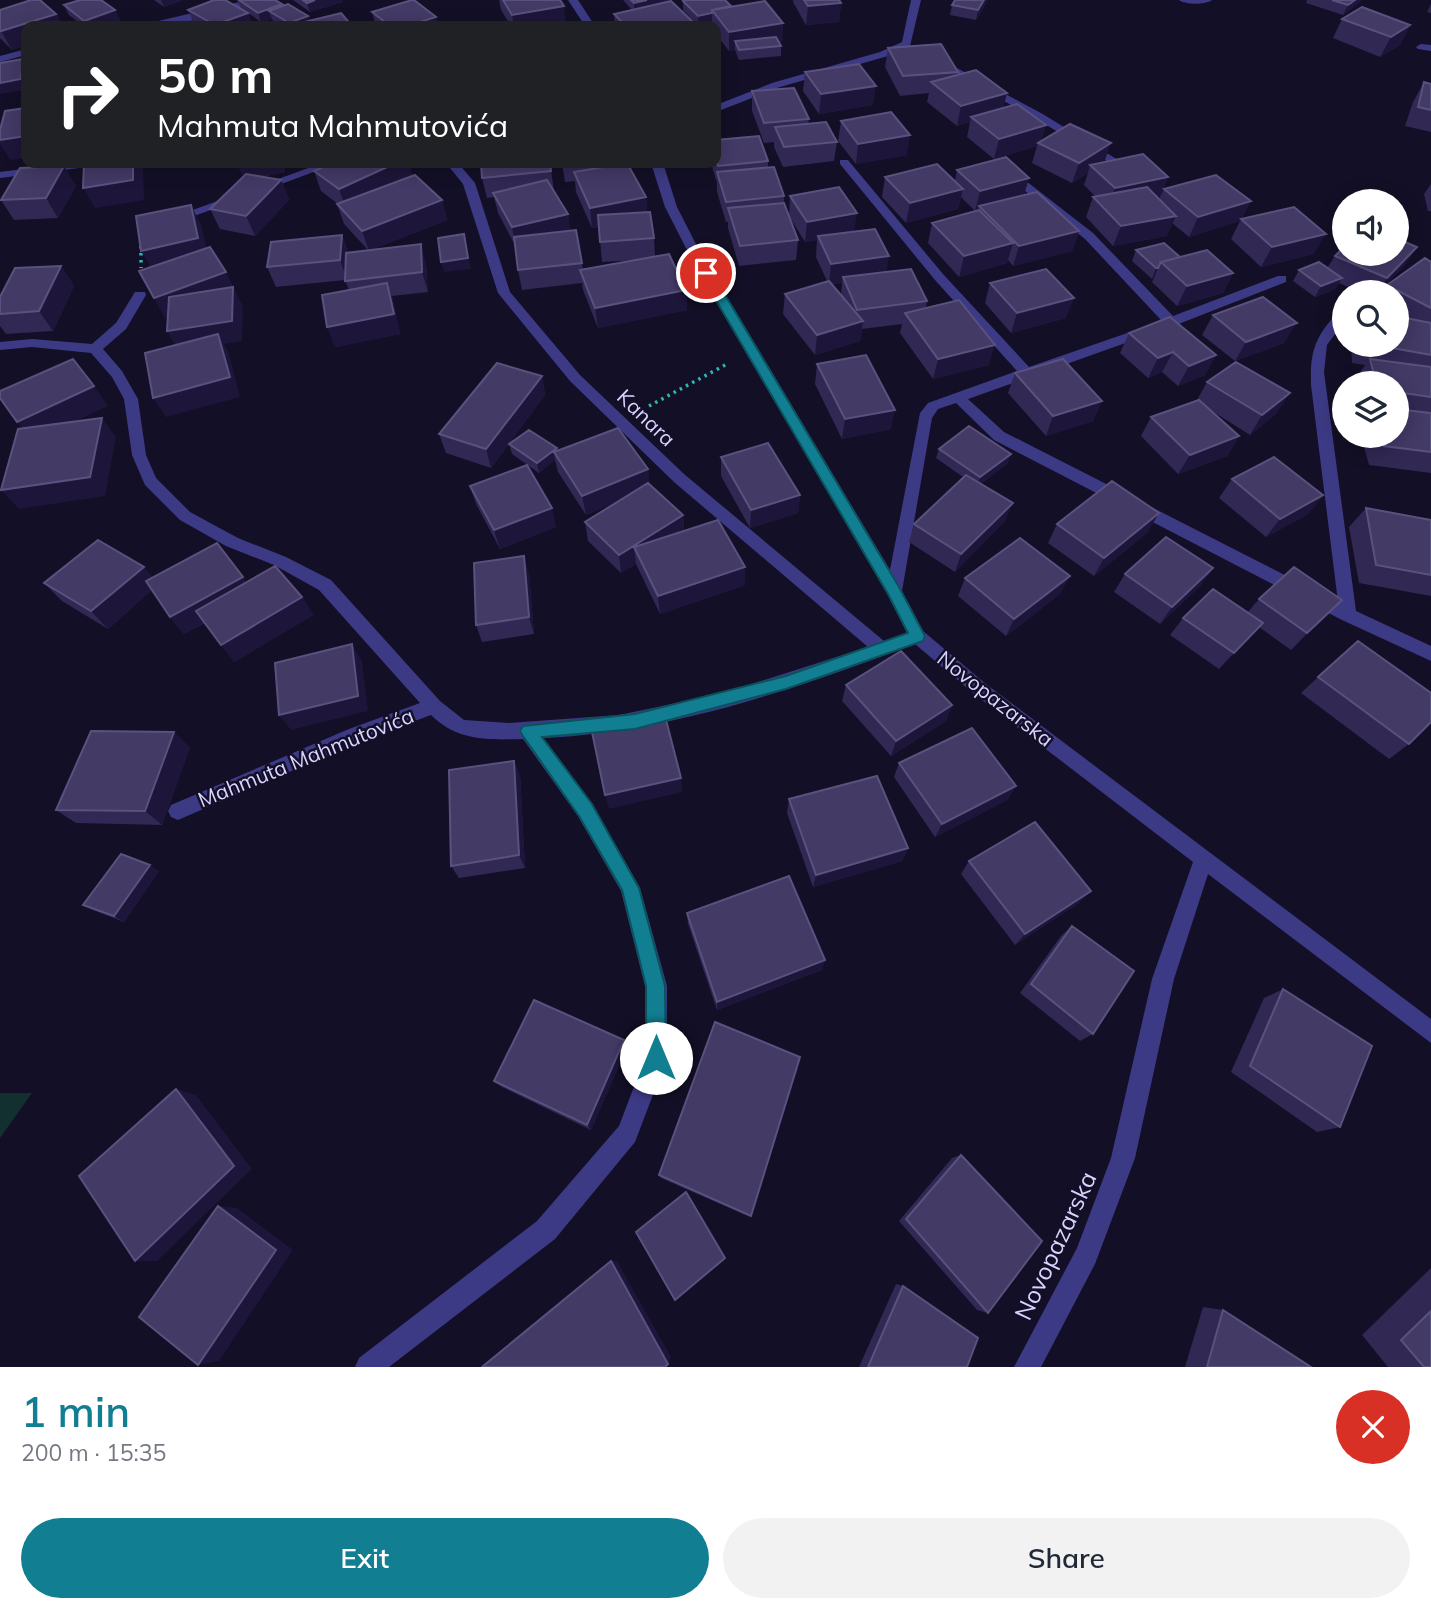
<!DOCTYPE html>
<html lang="en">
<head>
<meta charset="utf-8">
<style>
  body { margin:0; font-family:Mulish,sans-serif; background:#f2f2f3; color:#1f2937; height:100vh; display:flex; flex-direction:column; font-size:26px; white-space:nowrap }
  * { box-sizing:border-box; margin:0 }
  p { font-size:23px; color:#747a83 }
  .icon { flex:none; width:38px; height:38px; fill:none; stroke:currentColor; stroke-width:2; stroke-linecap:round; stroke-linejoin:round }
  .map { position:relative; height:1367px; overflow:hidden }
  .drawer { display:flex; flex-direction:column; background:#fff; flex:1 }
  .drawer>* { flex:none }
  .banner { position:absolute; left:21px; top:21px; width:700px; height:147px; border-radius:14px; box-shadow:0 4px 18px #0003; background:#202124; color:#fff; overflow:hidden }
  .controls { position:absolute; left:1332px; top:189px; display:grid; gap:14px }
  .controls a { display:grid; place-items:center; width:77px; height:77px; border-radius:50%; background:#fff; box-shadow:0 4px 18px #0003; font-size:35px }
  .pin { position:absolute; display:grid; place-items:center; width:60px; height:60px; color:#fff; margin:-30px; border:4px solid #fff; border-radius:50%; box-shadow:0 2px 7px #0007 }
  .me { position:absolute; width:77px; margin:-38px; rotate:0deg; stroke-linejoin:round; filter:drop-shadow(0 0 5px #0008) }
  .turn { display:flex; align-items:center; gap:24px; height:147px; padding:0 21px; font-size:32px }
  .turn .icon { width:91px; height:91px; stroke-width:2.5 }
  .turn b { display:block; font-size:49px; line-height:60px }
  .round { display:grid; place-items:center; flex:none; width:74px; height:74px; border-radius:37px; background:#f2f2f3 }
  .overview { display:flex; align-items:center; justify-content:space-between; height:119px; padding:0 21px }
  h1 { font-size:42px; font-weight:600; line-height:52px; color:#117e91 }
  .action { display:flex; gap:14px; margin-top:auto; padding:14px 21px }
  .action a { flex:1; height:80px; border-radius:42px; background:#117e91; color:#fff; font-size:28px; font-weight:600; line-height:80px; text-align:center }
  .action a+a { background:#f2f2f3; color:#1f2937 }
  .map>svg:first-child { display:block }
  .green { fill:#12302f }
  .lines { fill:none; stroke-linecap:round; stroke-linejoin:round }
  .path { stroke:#2fb8b0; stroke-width:3.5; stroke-dasharray:2.5 4.5; stroke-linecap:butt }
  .minor { fill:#3d3a85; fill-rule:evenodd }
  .wall { fill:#312854; fill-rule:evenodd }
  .shaded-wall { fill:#1d163a }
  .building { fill:#433a66; stroke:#5a527e; stroke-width:2 }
  .route { fill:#117e91; stroke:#0b525e; stroke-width:2 }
  .labels { text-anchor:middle; stroke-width:5; stroke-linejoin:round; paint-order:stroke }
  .street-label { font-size:21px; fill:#d9d4ff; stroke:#130f26 }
  .near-street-label { font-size:24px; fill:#d9d4ff; stroke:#130f26 }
</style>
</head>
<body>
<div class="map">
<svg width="1431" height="1367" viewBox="0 0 1431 1367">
  <rect width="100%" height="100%" fill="#130f26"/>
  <!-- green -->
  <path class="green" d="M0,1093H32L0,1138Z"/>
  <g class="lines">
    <!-- path -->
    <path class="path" d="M141,246V268
      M649,406L727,364"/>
    <!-- minor -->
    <path class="minor" d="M248,0H263C241,14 164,27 137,26Z
      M568,0H578L595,26H585Z
      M911,0H921L910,46L888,56L780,87L716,112V105L772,83L880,52L902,42Z
      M1179,0H1212C1205,5 1186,5 1179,0Z
      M1421,44L1431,45V51L1418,49L1416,47Z
      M26,49V55L0,62V56Z
      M938,58L1041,113L1123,163L1113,165L1033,117L934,63V59Z
      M840,160H848L943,274L1029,367L1162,321L1085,239L1005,175V171H1013L1093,233L1173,316L1278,276H1286V282L1176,325L968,399L1004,432L1338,602L1311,385C1310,350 1315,337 1339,311L1344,310V322L1327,345L1324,372L1356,611L1431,646V661L1342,620L994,440L956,403L938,409L932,418L902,591L923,631L986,684L1431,1019V1043L1208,874L1174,979L1135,1158L1095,1264L1041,1367H1014L1077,1248L1111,1158L1152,979L1193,862L974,694L915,644C795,689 672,732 543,738L592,804L640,888L667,986V1058L635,1142L555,1239L389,1367H355L359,1358L537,1221L619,1126L645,1058V986L621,891L578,816L523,739C488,740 457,741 431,715L361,741L185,817L178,820L171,817L168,811L171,805L349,729L420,703L319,590L274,565L226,546L180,520L145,485L132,455L124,399L112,377L91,353L32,347L0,350V342L32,339L92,344L116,323L135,292H145L146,295L126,329L103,349L122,371L138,399L146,455L156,478L190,512L238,538L286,557L331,580L440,701L464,720L509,723L619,715L720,694L868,647L674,482L570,381L498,293L463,184L446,163H458L475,183L510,292L580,375L684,474L884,641L907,633L888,595L689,254L665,207L651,163H663L677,207L701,254L890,570L920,413L928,403L1017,371L935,280L840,164Z
      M70,163H101L95,166L0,178V172Z
      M322,163H338L178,222L168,219Z"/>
  </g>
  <!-- wall -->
  <path class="wall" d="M154,0H183L164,7Z
    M237,0H275L283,6L308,16L310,21L352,26H282L273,21L272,19L261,22L248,13L253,26H195L188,10L241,8Z
    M293,0H342L343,2L310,12Z
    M499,0H560L566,25L511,26L501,10Z
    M623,0H668V2L692,21V26H615L614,14L632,10Z
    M793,0H839L841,3L839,22L806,25L793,2Z
    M955,0H988L976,20L950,15L952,5Z
    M1307,0H1361L1360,2L1343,15L1306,3Z
    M683,1L731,6L783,23L782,42H779L781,46V56L739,60L735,50L729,51L716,34V26H712V23L698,25L683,10Z
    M1431,4V13L1427,12Z
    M64,5L115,10L120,20L102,26H83L69,15Z
    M0,10L56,14L63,26H26L12,50L0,38Z
    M372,12L439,26H376Z
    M1342,19L1410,25L1400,45L1380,57L1333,38Z
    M888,48L958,72L957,75L1007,93L1003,108L1046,125L1041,141L1104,162L1168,177L1160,197H1157L1159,199L1164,189L1242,219L1314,254L1261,267L1231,239L1240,221L1189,237L1172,223L1167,236L1113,246L1086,217L1093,197L1095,196L1084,185L1088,173L1072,183L1032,163L1037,146L994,159L967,137L970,122L957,126L927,102L929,93L900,96L885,67Z
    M805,72L873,105L819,114L803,91Z
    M1424,82L1431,84V132L1405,126L1413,102Z
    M752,91L809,119L808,124L837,142L834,161L783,167L774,147V142L764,143L752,111Z
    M841,121L907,155L856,164L838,141Z
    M716,140L768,161V167L784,196V203L789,216L790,196L854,232L887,271L927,301L926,308L989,365L933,379L900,333L902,324L862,329L860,341L815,355L783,314L785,294L827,281L816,257L817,240L805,242L789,216L798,240L796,260L739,266L728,228V222H726L717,192V183L711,163H716ZM842,283L841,295L831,284Z
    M237,163H284L285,172L262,177L281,180L289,200L255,236L220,229L210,209L243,177Z
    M333,163H409L412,176L442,200L447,220L371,250L426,264L428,292L392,296L400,334L335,347L349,290L345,280L276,287L267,267L342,235L348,252L368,250L344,224L337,204H338L321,191L314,171Z
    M550,163L554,191L568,214L570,231L576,230L583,269L636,260L602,262L599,227L592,228L576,192L575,181L565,182L562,163H627L646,197L647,212L654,238L655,256L686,290L687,310L598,328L583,290L582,283L522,290L518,270L516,247L498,213L494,197L487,198L482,178Z
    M957,170L1029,178L1024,195L1079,231L1072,251L1013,266L1008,260L1007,263L959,277L928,243L932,223L975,211L961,197L958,209L906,223L882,197L885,177L955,181Z
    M1431,184V211H1428L1424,194Z
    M76,186L58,218L14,220L1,200Z
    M1417,247L1403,267L1379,292H1359L1339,283L1335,289L1315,297L1293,281L1299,270L1327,268L1335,256Z
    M1136,250L1180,257L1233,273L1223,293L1177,306L1152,282L1154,278L1152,279L1132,261Z
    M1431,262V473L1369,465L1361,436H1396V383H1356L1355,379L1365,365L1352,363L1351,345H1396V292H1382L1387,285Z
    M61,266L74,286L53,331L6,334L0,326V297Z
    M990,283L1066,318L1011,333L985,303Z
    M1213,315L1284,343L1235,361L1202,335Z
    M1129,333L1216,355L1205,375L1178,386L1162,372L1148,378L1120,353Z
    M817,364L891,429L842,439L815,384Z
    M1015,373L1102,401L1093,421L1046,436L1008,393Z
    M542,376L545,395L491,468L446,453L439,434Z
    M1207,382L1277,413L1250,435L1212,411L1239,436L1227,456L1178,474L1141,436L1151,417L1197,400Z
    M509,444L557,448V451L648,469L649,484L683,515L684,531L745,585L660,614L636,564L621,573L588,541L585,522L621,500L586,515L558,472L555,460L539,473L512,454Z
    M939,449L1011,454L1007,464L981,484L1005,521L955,572L909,542L914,524L963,477L936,458Z
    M721,457L800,495L798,513L750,528L721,476Z
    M1232,479L1323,495L1308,514L1266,537L1219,498Z
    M470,486L556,527L500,549L476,504Z
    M1366,508L1431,520V596L1359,583L1349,527Z
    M1057,524L1148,532L1094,576L1048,543Z
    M1213,568L1200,586L1160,624L1114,592L1125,574Z
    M529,574L534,634L482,642L476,625Z
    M153,577L247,582L302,597L313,615L234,662L205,623L184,634L170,617L152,590L108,629L62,601L44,583Z
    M965,578L1060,594L1006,636L958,596Z
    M1259,599L1325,617L1291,650L1259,627L1219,669L1170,635L1183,618L1248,612Z
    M1318,677L1409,744L1389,759L1301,693Z
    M846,685L952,705L946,721L891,756L842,701Z
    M190,747L162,825L76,823L56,810Z
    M899,763L1016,786L1007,800L935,837L894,777Z
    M520,775L525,868L459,878L451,866Z
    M789,799L908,848L902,861L813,887L787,813Z
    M969,861L1079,903L1015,945L961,874Z
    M159,871L124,922L93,910L83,905Z
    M687,913L825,960L822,970L717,1010L688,924Z
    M1072,926L1093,1034L1080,1041L1020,993L1061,936Z
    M1283,989L1340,1127L1317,1132L1231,1072L1264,998Z
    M624,1040L627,1047L591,1130L502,1087L494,1081Z
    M961,1155L988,1313L977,1310L899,1221L952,1158Z
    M659,1175L751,1216L750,1217L661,1178Z
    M1431,1268V1367H1388L1362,1335Z
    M896,1284L903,1286L967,1367H859Z
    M1203,1307L1223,1310L1311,1367H1185Z"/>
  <!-- shaded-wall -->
  <path class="shaded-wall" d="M161,0H183L164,7Z
    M315,0H342L343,2L310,12L307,3Z
    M647,0H668V6L634,12V3Z
    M984,0H988L976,20L978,10Z
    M1355,0H1361L1360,2L1343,15L1348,5Z
    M841,3L839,22L806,25L808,6Z
    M282,4L285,14L269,11L272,19L261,22L258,13Z
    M564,6L566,25L514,26L512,15Z
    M115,10L120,20L102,26H87L84,21Z
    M248,13L253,26L215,25Z
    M712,13V23L698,25V16Z
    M56,14L63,26H26V46L12,50L1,31Z
    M308,16L311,26L300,23L301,26H290L289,23Z
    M436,17L439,26H408Z
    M692,21V26H670Z
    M783,23L782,42L739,49L735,41V50L729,51V32Z
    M1410,25L1400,45L1380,57L1391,37Z
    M23,59L26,65V90L0,94V83Z
    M876,86L873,105L819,114L821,94Z
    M1007,93L1002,113L971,117L970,122L957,126L961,106Z
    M1046,125L1040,144L1038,143L1037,146L994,159L999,139Z
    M910,135L907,155L856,164L858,144Z
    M26,136V158L10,160L0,144V140Z
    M1111,143L1104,163L1090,165L1088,173L1072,183L1079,163Z
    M133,163H142L143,166L144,200L95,208L83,188Z
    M237,163H284L285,172L244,180Z
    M396,163H409L413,177L346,209L339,189Z
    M64,166L76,186L58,218L46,198Z
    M1168,177L1160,197L1107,208L1115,188Z
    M1029,178L1023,198L979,206L978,210L975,211L980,191Z
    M281,180L289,200L255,236L246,216Z
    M963,189L958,209L906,223L910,203Z
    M646,197L647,217L592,228L590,208Z
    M442,200L447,220L369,251L362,231Z
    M1251,201L1241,221L1189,237L1198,217Z
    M191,205L201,225L209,258L153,271L141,251Z
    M857,213L854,233L818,236L817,240L805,242L807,222Z
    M568,214L571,234L516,247L512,227Z
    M1176,216L1167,236L1113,246L1121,226Z
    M1079,231L1072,251L1013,266L1019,246Z
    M464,234L471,269L444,272L441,262Z
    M1326,234L1314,254L1261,267L1272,247Z
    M342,235L349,256L347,280L340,260Z
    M1013,243L1007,263L959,277L964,256Z
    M421,244L426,264L428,292L422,272Z
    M1417,247L1403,267L1379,292H1377L1387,278Z
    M889,256L886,276L843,277L842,283L829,284L831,264Z
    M61,266L74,286L53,331L39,311Z
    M1156,268H1158L1154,278L1152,279Z
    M226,272L243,307L242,341L224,344L229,354L240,397L166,417L153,398L179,351L167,331L233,293L165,318L154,298Z
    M1233,273L1223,293L1177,306L1187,286Z
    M1342,278L1335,289L1315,297L1321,286Z
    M387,283L394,303L400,334L335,347L327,327Z
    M686,290L687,310L598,328L595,308Z
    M1074,298L1066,318L1011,333L1017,313Z
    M863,321L860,341L815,355L817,335Z
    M1297,323L1284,343L1235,361L1246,342Z
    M995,345L989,365L933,379L938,359Z
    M1173,352L1162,372L1148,378L1158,358Z
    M1216,355L1205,375L1178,386L1189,366Z
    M542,376L545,395L491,468L486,449Z
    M94,386L108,406L33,441L17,422Z
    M1290,393L1277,413L1250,435L1262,415Z
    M1102,401L1093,421L1046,436L1053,416Z
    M895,410L891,429L842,439L845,419Z
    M102,418L116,437L105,496L19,509L1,490Z
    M1239,436L1227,456L1178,474L1190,455Z
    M557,448L559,458L554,452L555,460L539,473L537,463Z
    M1011,454L1007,464L977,487L980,477Z
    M648,469L650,488L586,515L582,496Z
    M800,495L798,513L750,528L751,510Z
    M1323,495L1308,514L1266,537L1280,519Z
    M1013,503L1005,521L955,572L961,554Z
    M552,508L556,527L500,549L494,530Z
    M1159,513L1148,532L1094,576L1104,558Z
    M683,515L684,533L634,547L636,564L621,573L619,555Z
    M524,556L529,574L534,634L529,617Z
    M144,567L159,584L108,629L91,611Z
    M745,567V585L660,614L658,596Z
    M1213,568L1200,586L1160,624L1172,607Z
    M1070,576L1060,594L1006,636L1014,619Z
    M243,577L255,595L184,634L170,617Z
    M302,597L313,615L234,662L221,645Z
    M1342,600L1325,617L1291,650L1307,633Z
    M1263,623L1248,640L1219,669L1234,653Z
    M352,644L362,661L368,711L291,730L279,715Z
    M952,705L946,721L891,756L896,741Z
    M174,732L190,747L162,825L145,811Z
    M514,761L520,775L525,868L519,855Z
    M681,778L682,792L609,809L605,795Z
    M1016,786L1007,800L935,837L942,824Z
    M908,848L902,861L813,887L816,875Z
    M150,865L159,871L124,922L114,916Z
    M1091,891L1079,903L1015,945L1025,934Z
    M825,960L822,970L717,1010V1002Z
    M624,1040L627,1047L591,1130L587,1125Z
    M176,1089L196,1095L252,1169L157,1261H135Z
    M218,1206L237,1208L293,1250L219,1361L198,1365Z
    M611,1261H617L671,1357L668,1364Z"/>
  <!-- building -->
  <path class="building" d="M31,0H40L56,14L1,31L0,30V10Z
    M80,0H101L115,10L84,21L64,5Z
    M214,0H225L248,13L215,25L188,10Z
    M239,0H275L282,4L258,13Z
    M303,0H315L307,3Z
    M412,0H414L436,17L408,26H390L372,12Z
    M503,0H560L564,6L512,15Z
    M631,0H647L634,3Z
    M687,0H725L731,6L712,10V13L698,16L683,1Z
    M804,0H839L841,3L808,6Z
    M955,0H984L978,10L952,5Z
    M1332,0H1355L1348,5Z
    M671,1L692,21L670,26H626L614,14Z
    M765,1L783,23L729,32L712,10Z
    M288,4L308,16L289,23L269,11Z
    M1362,7L1410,25L1391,37L1342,19Z
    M341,13L352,26H303L300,23Z
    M186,24L190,26H178Z
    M776,37L781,46L739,50L735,41Z
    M941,44L958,72L903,76L888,48Z
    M23,59L21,79L0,83V63Z
    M859,64L876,86L821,94L805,72Z
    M24,67H26V86Z
    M976,70L1007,93L961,106L931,82Z
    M1424,82L1431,84V110L1418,107Z
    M794,88L809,119L764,123L752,91Z
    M1017,104L1046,125L999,139L971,117Z
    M26,108V136L0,140V130L5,111Z
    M891,112L910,135L858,144L841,121Z
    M826,122L837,142L784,147L775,127Z
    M1070,124L1111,143L1079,163L1038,143Z
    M759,136L768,161L718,166L716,159V140Z
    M1143,154L1168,177L1115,188L1090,165Z
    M1006,157L1029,178L980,191L957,170Z
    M84,163H133V180L83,188Z
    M333,163H396L339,189L314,171Z
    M481,163H550L551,171L482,178Z
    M627,163L646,197L590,208L574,172Z
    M937,164L963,189L910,203L885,177Z
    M64,166L46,198L1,200L20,168Z
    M774,167L784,196L726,202L717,172Z
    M246,174L281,180L246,216L210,209Z
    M415,175L442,200L362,231L337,204Z
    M1216,175L1251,201L1198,217L1164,189Z
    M547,180L568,214L512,227L493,193Z
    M839,187L857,213L807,222L790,196Z
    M1147,187L1176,216L1121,226L1093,197Z
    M1037,192L1079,231L1019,246L979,206Z
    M784,203L798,240L740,246L728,208Z
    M191,205L198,238L141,251L136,216Z
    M1294,207L1326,234L1272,247L1241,219Z
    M979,210L1013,243L964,256L932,223Z
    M650,212L654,238L600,242L598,215Z
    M875,229L889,256L831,264L818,236Z
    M576,230L582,263L518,270L514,237Z
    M464,234L468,258L441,262L438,238Z
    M342,235L340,260L267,267L271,242Z
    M1396,238L1417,247L1387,278L1335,256L1344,247V254H1396Z
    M1164,243L1180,257L1161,262L1158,268H1156L1136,250Z
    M421,244L422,272L345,281L346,253Z
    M210,247L226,272L154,298L139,271Z
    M1207,250L1233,273L1187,286L1161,262Z
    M669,254L686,290L595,308L580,270Z
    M1425,258L1431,262V308L1387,285Z
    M1319,262L1342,278L1321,286L1299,270Z
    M61,266L39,311L0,314V297L15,268Z
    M911,269L927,301L857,310L843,277Z
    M1046,269L1074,298L1017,313L990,283Z
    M829,281L863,321L817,335L785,294Z
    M387,283L394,314L327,327L322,295Z
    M233,287L232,321L167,331L169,297Z
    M1263,297L1297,323L1246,342L1213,315Z
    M959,300L995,345L938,359L905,313Z
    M1396,316L1431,323V355L1376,345H1396Z
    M1170,317L1216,355L1189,366L1173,352L1158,358L1129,333Z
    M218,334L230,377L153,398L145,353Z
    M866,355L895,410L845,419L817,364Z
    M73,359L94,386L17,422L0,398V391Z
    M1063,359L1102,401L1053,416L1015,373Z
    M1370,359L1431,367V397L1396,392V383H1376Z
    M1236,362L1290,393L1262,415L1207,382Z
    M497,363L542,376L486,449L439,434Z
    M1199,400L1239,436L1190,455L1151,417Z
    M1396,409L1431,413V452L1384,446L1382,436H1396Z
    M102,418L90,477L1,490L18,429Z
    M969,426L1011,454L980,477L939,449Z
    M618,428L648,469L582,496L554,452Z
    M529,430L557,448L537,463L509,444Z
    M768,443L800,495L751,510L721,457Z
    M1274,457L1323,495L1280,519L1232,479Z
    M527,465L552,508L494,530L470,486Z
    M966,475L1013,503L961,554L914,524Z
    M1112,481L1159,513L1104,558L1057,524Z
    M648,483L683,515L619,555L585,522Z
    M1366,508L1431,520V575L1376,565Z
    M718,520L745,567L658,596L634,547Z
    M1166,537L1213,568L1172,607L1125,574Z
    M1020,538L1070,576L1014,619L965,578Z
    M98,540L144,567L91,611L44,583Z
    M217,543L243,577L170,617L146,581Z
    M524,556L529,617L476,625L474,563Z
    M275,566L302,597L221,645L196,611Z
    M1294,567L1342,600L1307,633L1259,599Z
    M1213,589L1263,623L1234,653L1183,618Z
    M1358,641L1431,693V722L1409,744L1318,677Z
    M352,644L358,696L279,715L275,663Z
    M901,651L952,705L896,741L846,685Z
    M664,712L681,778L605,795L591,727Z
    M972,728L1016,786L942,824L899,763Z
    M91,731L174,732L145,811L56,810Z
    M514,761L519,855L451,866L449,770Z
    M877,776L908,848L816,875L789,799Z
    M1035,822L1091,891L1025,934L969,861Z
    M121,854L150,865L114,916L83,905Z
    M789,876L825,960L717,1002L687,913Z
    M1072,926L1134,971L1093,1034L1031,984Z
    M1283,989L1372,1046L1340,1127L1250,1066Z
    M534,1000L624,1040L587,1125L494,1081Z
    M715,1022L800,1057L751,1216L659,1175Z
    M176,1089L234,1166L135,1261L79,1176Z
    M961,1155L1042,1241L988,1313L906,1219Z
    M686,1192L725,1258L675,1300L636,1232Z
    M218,1206L276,1250L198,1365L139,1317Z
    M611,1261L668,1364L665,1367H482Z
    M903,1286L978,1338L967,1367H868Z
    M1223,1310L1311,1367H1207Z
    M1431,1311V1367H1424L1401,1340Z"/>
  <!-- route -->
  <path class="route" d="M702,271L712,273L899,587L925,636L923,641L786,689L635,729L542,737L592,804L639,888L665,986L666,1058L663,1065L656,1068L649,1065L646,1058V986L622,890L579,816L523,736L520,731L523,726L635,714L786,676L908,633L888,594L700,273Z"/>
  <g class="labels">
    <!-- street labels -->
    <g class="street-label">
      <text transform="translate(646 418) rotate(44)" y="7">Kanara</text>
      <text transform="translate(995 699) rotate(38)" y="7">Novopazarska</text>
      <text transform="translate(306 758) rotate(-22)" y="7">Mahmuta Mahmutovića</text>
    </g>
    <!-- near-street labels -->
    <g class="near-street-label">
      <text transform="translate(1056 1246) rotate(-65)" y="8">Novopazarska</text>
    </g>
  </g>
</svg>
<div class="controls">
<a><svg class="icon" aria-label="sound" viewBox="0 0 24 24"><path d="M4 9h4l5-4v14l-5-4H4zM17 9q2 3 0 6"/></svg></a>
<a><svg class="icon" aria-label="search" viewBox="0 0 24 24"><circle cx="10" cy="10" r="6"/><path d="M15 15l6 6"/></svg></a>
<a><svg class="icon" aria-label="layers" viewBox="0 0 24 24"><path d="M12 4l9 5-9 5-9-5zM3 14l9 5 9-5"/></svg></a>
</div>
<div class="pin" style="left:706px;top:273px;background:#d93025"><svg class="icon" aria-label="arrive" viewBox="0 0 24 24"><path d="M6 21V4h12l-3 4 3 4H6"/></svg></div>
<svg class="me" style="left:656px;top:1058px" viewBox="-20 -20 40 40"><circle r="19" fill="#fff"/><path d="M0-13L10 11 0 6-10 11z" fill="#117e91"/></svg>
<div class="banner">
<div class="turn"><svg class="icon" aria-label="right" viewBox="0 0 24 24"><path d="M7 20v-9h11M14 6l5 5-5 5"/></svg><div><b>50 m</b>Mahmuta Mahmutovića</div></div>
</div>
</div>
<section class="drawer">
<div class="overview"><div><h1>1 min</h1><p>200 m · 15:35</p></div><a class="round" style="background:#d93025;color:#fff"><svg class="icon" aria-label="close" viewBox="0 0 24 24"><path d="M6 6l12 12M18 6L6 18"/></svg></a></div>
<div class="action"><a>Exit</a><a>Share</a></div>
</section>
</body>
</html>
